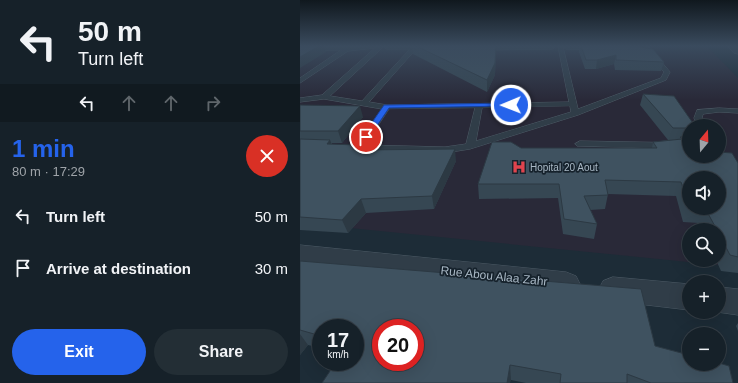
<!DOCTYPE html>
<html lang="en">
<head>
<meta charset="utf-8">
<style>
  body { margin:0; font-family:Helvetica,sans-serif; background:#232e35; color:#f1f3f6; height:100vh; display:flex; flex-direction:column; font-size:15px; white-space:nowrap }
  * { box-sizing:border-box; margin:0 }
  p { font-size:13px; color:#9ea3a8 }
  .icon { flex:none; width:22px; height:22px; fill:none; stroke:currentColor; stroke-width:2; stroke-linecap:round; stroke-linejoin:round }
  .map { position:relative; flex:1; overflow:hidden }
  .details { display:flex; flex-direction:column; background:#162129; width:300px }
  .details>* { flex:none }
  .top-card { background:#162129; color:#f1f3f6; overflow:hidden }
  .needle { width:26px; rotate:19deg }
  .controls { position:absolute; left:382px; top:119px; display:grid; gap:8px }
  .controls a { display:grid; place-items:center; width:44px; height:44px; border-radius:50%; background:#162129; box-shadow:0 4px 16px #0002,0 0 0 1px #353e46; font-size:20px }
  .speed { position:absolute; left:12px; top:319px; display:flex; gap:8px; font-size:20px; font-weight:700; text-align:center }
  .speed>* { display:grid; place-content:center; width:52px; height:52px; border-radius:50%; background:#162129; box-shadow:0 4px 16px #0002,0 0 0 1px #353e46; line-height:1 }
  .speed small { font-size:10px; font-weight:400 }
  .speed .limit { border:6px solid #d22; background:#fff; color:#111 }
  .pin { position:absolute; display:grid; place-items:center; width:34px; height:34px; color:#fff; margin:-17px; border:2px solid #fff; border-radius:50%; box-shadow:0 1px 4px #0007 }
  .me { position:absolute; width:44px; margin:-22px; rotate:269deg; stroke-linejoin:round; filter:drop-shadow(0 0 3px #0008) }
  .turn { display:flex; align-items:center; gap:14px; height:84px; padding:0 12px; font-size:18px }
  .turn .icon { width:52px; height:52px; stroke-width:2.5 }
  .turn b { display:block; font-size:28px; line-height:34px }
  .lanes { display:flex; align-items:center; height:38px; padding:0 12px; background:#0003; justify-content:center; gap:20px; direction:ltr }
  .lanes .off { opacity:.35 }
  .round { display:grid; place-items:center; flex:none; width:42px; height:42px; border-radius:21px; background:#232e35 }
  .overview { display:flex; align-items:center; justify-content:space-between; height:68px; padding:0 12px }
  h1 { font-size:24px; font-weight:700; line-height:30px; color:#2563eb }
  .action { display:flex; gap:8px; margin-top:auto; padding:8px 12px }
  .action a { flex:1; height:46px; border-radius:24px; background:#2563eb; color:#fff; font-size:16px; font-weight:700; line-height:46px; text-align:center }
  .action a+a { background:#232e35; color:#f1f3f6 }
  ul { padding:0; list-style:none }
  li { display:flex; align-items:center; gap:12px; height:52px; padding:0 12px }
  li div { flex:1 }
  li b { display:block; font-size:15px }
  li em { font-style:normal }
  main { display:flex; flex:1; min-height:0 }
  .map>svg:first-child { display:block }
  .medical { fill:#292938; fill-rule:evenodd }
  .lines { fill:none; stroke-linecap:round; stroke-linejoin:round }
  .lane-casing { stroke:#4d5b66; stroke-width:1 }
  .street-casing { stroke:#4d5b66; stroke-width:1 }
  .lane { fill:#303d48; fill-rule:evenodd }
  .street { fill:#303d48; fill-rule:evenodd }
  .wall { fill:#364753; fill-rule:evenodd }
  .shaded-wall { fill:#2c3943 }
  .building { fill:#3f5260; stroke:#2c3943; fill-rule:evenodd }
  .route { fill:#2563eb; stroke:#184099 }
  .labels { text-anchor:middle; stroke-width:3.5; stroke-linejoin:round; paint-order:stroke }
  .poi-label { font-size:10px; fill:#a9b8c5; stroke:#16222c; text-anchor:start }
  .near-street-label { font-size:12px; fill:#a9b8c5; stroke:#16222c }
</style>
</head>
<body>
<main>
<section class="details">
<div class="top-card">
<div class="turn"><svg class="icon" aria-label="left" viewBox="0 0 24 24"><path d="M17 20v-9H6M10 6l-5 5 5 5"/></svg><div><b>50 m</b>Turn left</div></div>
<div class="lanes"><svg class="icon" aria-label="left" viewBox="0 0 24 24"><path d="M17 20v-9H6M10 6l-5 5 5 5"/></svg><svg class="icon off" aria-label="ahead" viewBox="0 0 24 24"><path d="M12 20V5M6 11l6-6 6 6"/></svg><svg class="icon off" aria-label="ahead" viewBox="0 0 24 24"><path d="M12 20V5M6 11l6-6 6 6"/></svg><svg class="icon off" aria-label="right" viewBox="0 0 24 24"><path d="M7 20v-9h11M14 6l5 5-5 5"/></svg></div>
</div>
<div class="overview"><div><h1>1 min</h1><p>80 m · 17:29</p></div><a class="round" style="background:#d93025;color:#fff"><svg class="icon" aria-label="close" viewBox="0 0 24 24"><path d="M6 6l12 12M18 6L6 18"/></svg></a></div>
<ul>
<li><svg class="icon" aria-label="left" viewBox="0 0 24 24"><path d="M17 20v-9H6M10 6l-5 5 5 5"/></svg><div><b>Turn left</b></div><em>50 m</em></li>
<li><svg class="icon" aria-label="arrive" viewBox="0 0 24 24"><path d="M6 21V4h12l-3 4 3 4H6"/></svg><div><b>Arrive at destination</b></div><em>30 m</em></li>
</ul>
<div class="action"><a>Exit</a><a>Share</a></div>
</section>
<div class="map">
<svg width="438" height="383" viewBox="0 0 438 383">
  <rect width="100%" height="100%" fill="#1d2c37"/>
  <!-- medical -->
  <path class="medical" d="M0,46H407L438,78V267L0,223ZM389,126H419V156H389ZM389,178H419V208H389ZM389,230H419V260H389Z"/>
  <g class="lines">
    <defs>
      <path id="lane" d="M0,46L47,47L76,46V47L82,46V48L30,96L62,101L110,49H87L85,48V46L129,47L130,48L127,50L116,49L69,102L87,105L269,102L258,46L263,47L278,109L361,78L364,72L345,49V47H349L370,72L366,80L278,115L170,149L145,153L59,151L54,148L82,109L24,99L0,102V98L22,95L75,48L48,51L0,83V78L41,50H0ZM270,106L271,112L176,141L182,108ZM175,108L166,144L145,147L65,145L89,109Z
        M254,46V48L252,49L182,50L179,48L182,46Z
        M264,46H294L297,48L294,50L266,49L264,48Z
        M419,108L438,109V113L419,112L403,114L402,118L405,126H397L394,118L397,110Z
        M280,141L389,143V149L277,146L275,144Z"/>
      <path id="street" d="M428,46H438V54L434,53Z
        M0,245L266,272L276,276L280,284L276,292L266,296L0,265Z
        M313,277L389,284V310L313,301L303,297L299,289L303,281Z
        M419,287L438,289V315L417,312H419Z"/>
    </defs>
    <!-- lane casing -->
    <use href="#lane" class="lane-casing"/>
    <!-- street casing -->
    <use href="#street" class="street-casing"/>
    <!-- lane -->
    <use href="#lane" class="lane"/>
    <!-- street -->
    <use href="#street" class="street"/>
  </g>
  <!-- wall -->
  <path class="wall" d="M112,46H196L195,75L187,92L113,54Z
    M279,46H340V47L364,62L361,71L315,70L314,64L296,69H285L279,52Z
    M343,94L389,126V156L438,163V273L421,271L416,260H419V230H402L399,223L383,222L376,196L308,194L305,209L290,210L297,224L294,239L263,234L258,198L179,199L178,184L221,148H352L353,142L368,140L340,105ZM389,178L419,208H389Z
    M0,105L63,117L42,143H32V144L59,150L156,161L134,209L66,213L48,233L0,230Z
    M0,261L355,346L433,383H226L211,380L55,362V328H21V348L8,345L0,355Z
    M438,323V331L436,326Z"/>
  <!-- shaded-wall -->
  <path class="shaded-wall" d="M19,46H24L26,52L0,68V57Z
    M196,46L195,75L187,92V80Z
    M316,55L314,64L296,69L297,60Z
    M60,106L63,117L42,143L38,131Z
    M30,140L35,152L27,144Z
    M155,149L156,161L134,209L132,196Z
    M61,199L66,213L48,233L42,220Z
    M0,334L8,345L0,355Z
    M210,365L211,380L210,383H207Z"/>
  <!-- building -->
  <path class="building" d="M0,46H19L0,57Z
    M116,46H196L195,63L187,80Z
    M281,46H340V47L353,49L364,62L316,60V55L297,60H286Z
    M343,94L374,96L395,126H389V128H373Z
    M0,105L60,106L38,131H0Z
    M380,137H389V156H419V152L432,153L438,163V257L430,255L419,234V230H417L405,208H398H419V178H389V207L381,182L305,180L308,195L284,196L297,224L264,219L259,184H178L192,142H211L221,148H357L353,142L382,139Z
    M0,139L30,140L27,144L58,145L59,150L155,149L132,196L61,199L42,220L0,217Z
    M0,261L341,289L355,346L389,355V364H419V363L429,366L433,383H351L327,374V383H260L261,374L210,365L207,383H22L36,362H55V328H21V336L0,330ZM81,328H115V362H81Z"/>
  <!-- sky -->
  <linearGradient id="sky" x2="0" y2="1"><stop stop-color="#10181e"/><stop offset="0.46" stop-color="#3a4b5e"/><stop offset="1" stop-color="#3a4b5e" stop-opacity="0"/></linearGradient>
  <rect width="438" height="100" fill="url(#sky)"/>
  <!-- route -->
  <path class="route" d="M211,103L214,105L213,106L89,108L68,139H63L62,137L84,105H87Z"/>
  <!-- icons -->
  <defs>
    <symbol id="hospital-bare" viewBox="-9 -9 18 18"><path d="M-5-5h3v3.5h4V-5h3V5h-3V1.5h-4V5h-3Z" fill="#e0444e" stroke="#16222c" stroke-width="2.5" paint-order="stroke"/></symbol>
  </defs>
  <g fill-rule="evenodd">
    <use href="#hospital-bare" x="209" y="157" width="20" height="20"/>
  </g>
  <g class="labels">
    <!-- poi labels -->
    <g class="poi-label">
      <text x="230" y="171">Hopital 20 Aout</text>
    </g>
    <!-- near-street labels -->
    <g class="near-street-label">
      <text transform="translate(194 276) rotate(6)" y="4">Rue Abou Alaa Zahr</text>
    </g>
  </g>
</svg>
<div class="controls">
<a><svg class="needle" viewBox="-14 -14 28 28"><path d="M0-13l5 13h-10z" fill="#e53935"/><path d="M0 13l5-13h-10z" fill="#9ea3a8"/></svg></a>
<a><svg class="icon" aria-label="sound" viewBox="0 0 24 24"><path d="M4 9h4l5-4v14l-5-4H4zM17 9q2 3 0 6"/></svg></a>
<a><svg class="icon" aria-label="search" viewBox="0 0 24 24"><circle cx="10" cy="10" r="6"/><path d="M15 15l6 6"/></svg></a>
<a>+</a>
<a>−</a>
</div>
<div class="speed"><div>17<small>km/h</small></div><div class="limit">20</div></div>
<div class="pin" style="left:66px;top:137px;background:#d93025"><svg class="icon" aria-label="arrive" viewBox="0 0 24 24"><path d="M6 21V4h12l-3 4 3 4H6"/></svg></div>
<svg class="me" style="left:211px;top:105px" viewBox="-20 -20 40 40"><circle r="17" fill="#2563eb" stroke="#fff" stroke-width="3"/><path d="M0-11L8 9 0 5-8 9z" fill="#fff"/></svg>
</div>
</main>
</body>
</html>
